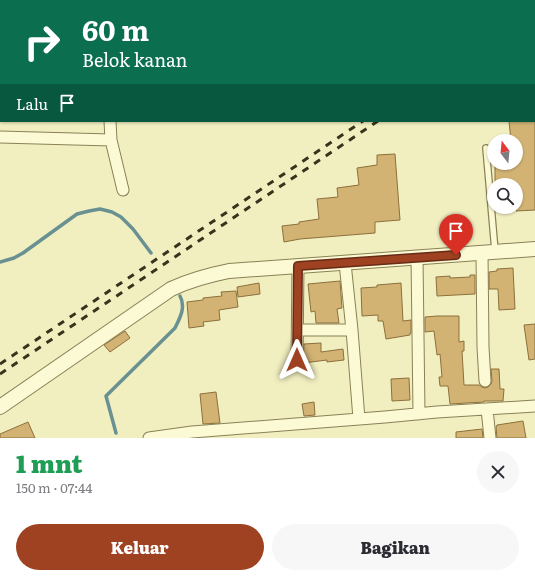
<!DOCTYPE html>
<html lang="id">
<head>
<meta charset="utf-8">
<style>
  body { margin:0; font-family:Literata,serif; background:#f7f7f7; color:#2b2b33; height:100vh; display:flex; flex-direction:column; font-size:15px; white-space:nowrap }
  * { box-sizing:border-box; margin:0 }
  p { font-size:13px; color:#7c7c81 }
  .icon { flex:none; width:22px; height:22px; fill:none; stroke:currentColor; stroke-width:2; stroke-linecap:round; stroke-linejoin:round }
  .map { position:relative; height:438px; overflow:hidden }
  .sheet { display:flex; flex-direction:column; background:#fff; flex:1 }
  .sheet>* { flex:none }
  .top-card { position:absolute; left:0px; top:0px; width:535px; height:122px; box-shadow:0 1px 3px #0004; background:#0b6e4f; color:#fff; overflow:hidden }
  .needle { width:26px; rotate:344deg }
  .tools { position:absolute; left:487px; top:134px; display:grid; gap:8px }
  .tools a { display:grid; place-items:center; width:36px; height:36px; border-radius:50%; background:#fff; box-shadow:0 1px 3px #0004; font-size:20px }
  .pin { position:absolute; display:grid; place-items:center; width:34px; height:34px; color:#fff; margin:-41px -17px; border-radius:50% 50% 50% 0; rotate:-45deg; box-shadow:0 0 4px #0007 }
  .pin .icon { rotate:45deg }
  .me { position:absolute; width:44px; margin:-22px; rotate:0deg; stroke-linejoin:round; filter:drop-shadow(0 0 3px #0008) }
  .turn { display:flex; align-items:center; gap:14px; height:84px; padding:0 16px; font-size:18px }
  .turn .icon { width:52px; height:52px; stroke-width:2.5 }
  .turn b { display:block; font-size:28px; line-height:34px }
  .then { display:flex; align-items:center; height:38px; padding:0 16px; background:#0003; gap:8px; font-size:15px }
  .round { display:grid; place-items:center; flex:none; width:42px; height:42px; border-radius:21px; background:#f7f7f7 }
  .head { display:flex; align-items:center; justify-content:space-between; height:68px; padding:0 16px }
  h1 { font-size:24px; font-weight:800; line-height:30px; color:#1e9e55 }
  .primary-button { display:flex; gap:8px; margin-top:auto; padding:8px 16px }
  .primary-button a { flex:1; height:46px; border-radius:24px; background:#9e4222; color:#fff; font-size:16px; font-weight:800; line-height:46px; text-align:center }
  .primary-button a+a { background:#f7f7f7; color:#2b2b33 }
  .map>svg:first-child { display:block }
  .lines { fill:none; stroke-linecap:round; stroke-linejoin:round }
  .stream { stroke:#6a9191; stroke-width:3.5 }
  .building { fill:#d2b373; stroke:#8c703b }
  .service-casing { stroke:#8b8057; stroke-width:8 }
  .minor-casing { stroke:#8b8057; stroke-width:13 }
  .tertiary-casing { stroke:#8b8057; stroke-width:16 }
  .service { stroke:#fbfad4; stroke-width:5.5 }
  .minor { stroke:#fbfad4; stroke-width:11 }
  .tertiary { stroke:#fbfad4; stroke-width:14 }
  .rail { stroke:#3a321c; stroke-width:3; stroke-dasharray:7 7; stroke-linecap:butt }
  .route-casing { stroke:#672b16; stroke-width:10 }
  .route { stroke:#9e4222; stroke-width:7 }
</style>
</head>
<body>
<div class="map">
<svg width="535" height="438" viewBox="0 0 535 438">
  <rect width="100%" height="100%" fill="#f1efc0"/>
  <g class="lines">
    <!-- stream -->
    <path class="stream" d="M0,262L14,258L23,253L77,214L89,211L100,209L112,212L121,217L133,229L151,253
      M116,433L106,396L175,328C180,318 186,307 180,296"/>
  </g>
  <!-- building -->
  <path class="building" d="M509,121H535V210L516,211V185H495V163H516V141H511Z
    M395,154L400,220L375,222V233L300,239L284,242L282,226L299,224V222L319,219L317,199L338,197L337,188L359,185L357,168L377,165V155Z
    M513,268L515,309L499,310L498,289H489V272L497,271V269Z
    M470,275H475V294L437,296L436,277L450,276V278L470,277Z
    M340,281L342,308L337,309L339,323H316L315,311L311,312L308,284Z
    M259,283L260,294L238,297L237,287Z
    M401,283L403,321L411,320V333H410V335L386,339L383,321H378V315L362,316L361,288L377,287V285Z
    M236,291L238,307L219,310L220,320L203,322L204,326L189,328L187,302L203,300V298L222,296L221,292Z
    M437,316H459V342L464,341V351H462L464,385H479L482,387L485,388L488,387L491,384L492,381L491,369H499L500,389H504L503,401H484V402L450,404L448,386H440L439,377H442L440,354L437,355L434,331L425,332V317Z
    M535,324V359L529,360L524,325Z
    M125,331L130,338L110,352L104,345Z
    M321,343V352L343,349L344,360L327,362V360L303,363L304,344Z
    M409,378L410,400L392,401L391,379Z
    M216,392L220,423L203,424L200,394Z
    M314,402L315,415L304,416L302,404Z
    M523,421L526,438H497L496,427L497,425Z
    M28,422L35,438H0V434Z
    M482,429L483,438H456V432Z"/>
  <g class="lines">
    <defs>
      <path id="service" d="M486,148L495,251"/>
      <path id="minor" d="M102,0V1
        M110,121L111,140L123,190
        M0,137L111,140
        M482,253L483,347L485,381
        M417,257L419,414
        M298,330H352L345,263
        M352,330L359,419
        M297,360L298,266
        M487,409L490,438
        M149,438L192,432L385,417L437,412L535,406"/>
      <path id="tertiary" d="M0,407L171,289C190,280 209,275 229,271L535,249"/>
    </defs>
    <!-- service casing -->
    <use href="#service" class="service-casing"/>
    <!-- minor casing -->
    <use href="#minor" class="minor-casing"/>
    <!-- tertiary casing -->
    <use href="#tertiary" class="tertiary-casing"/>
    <!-- service -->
    <use href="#service" class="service"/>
    <!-- minor -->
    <use href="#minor" class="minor"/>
    <!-- tertiary -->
    <use href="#tertiary" class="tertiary"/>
    <!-- rail -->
    <path class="rail" d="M534,7H535
      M534,17L535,16
      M0,364L363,121
      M0,374L378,121"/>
  </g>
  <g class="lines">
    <defs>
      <path id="route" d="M297,360L298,266L456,255"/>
    </defs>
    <!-- route casing -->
    <use href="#route" class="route-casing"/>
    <!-- route -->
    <use href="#route" class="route"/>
  </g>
</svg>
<div class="tools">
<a><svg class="needle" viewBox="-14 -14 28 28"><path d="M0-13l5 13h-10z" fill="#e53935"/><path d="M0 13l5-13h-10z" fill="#7c7c81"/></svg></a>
<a><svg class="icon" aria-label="search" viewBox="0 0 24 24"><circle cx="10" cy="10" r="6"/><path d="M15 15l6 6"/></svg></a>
</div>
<div class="pin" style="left:456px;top:255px;background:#d93025"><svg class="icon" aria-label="arrive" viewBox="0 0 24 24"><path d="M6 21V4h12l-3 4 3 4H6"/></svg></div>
<svg class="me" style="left:297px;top:360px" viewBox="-20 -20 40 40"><path d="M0-17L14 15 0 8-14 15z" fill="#9e4222" stroke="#fff" stroke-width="4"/></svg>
<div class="top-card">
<div class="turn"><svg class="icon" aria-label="right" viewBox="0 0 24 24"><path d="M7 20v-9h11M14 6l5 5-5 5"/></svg><div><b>60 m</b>Belok kanan</div></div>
<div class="then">Lalu<svg class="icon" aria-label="arrive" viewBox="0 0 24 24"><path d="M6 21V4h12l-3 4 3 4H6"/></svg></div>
</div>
</div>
<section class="sheet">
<div class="head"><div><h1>1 mnt</h1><p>150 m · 07:44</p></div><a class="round"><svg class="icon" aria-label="close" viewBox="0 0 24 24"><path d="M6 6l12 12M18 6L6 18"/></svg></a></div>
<div class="primary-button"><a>Keluar</a><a>Bagikan</a></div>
</section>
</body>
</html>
